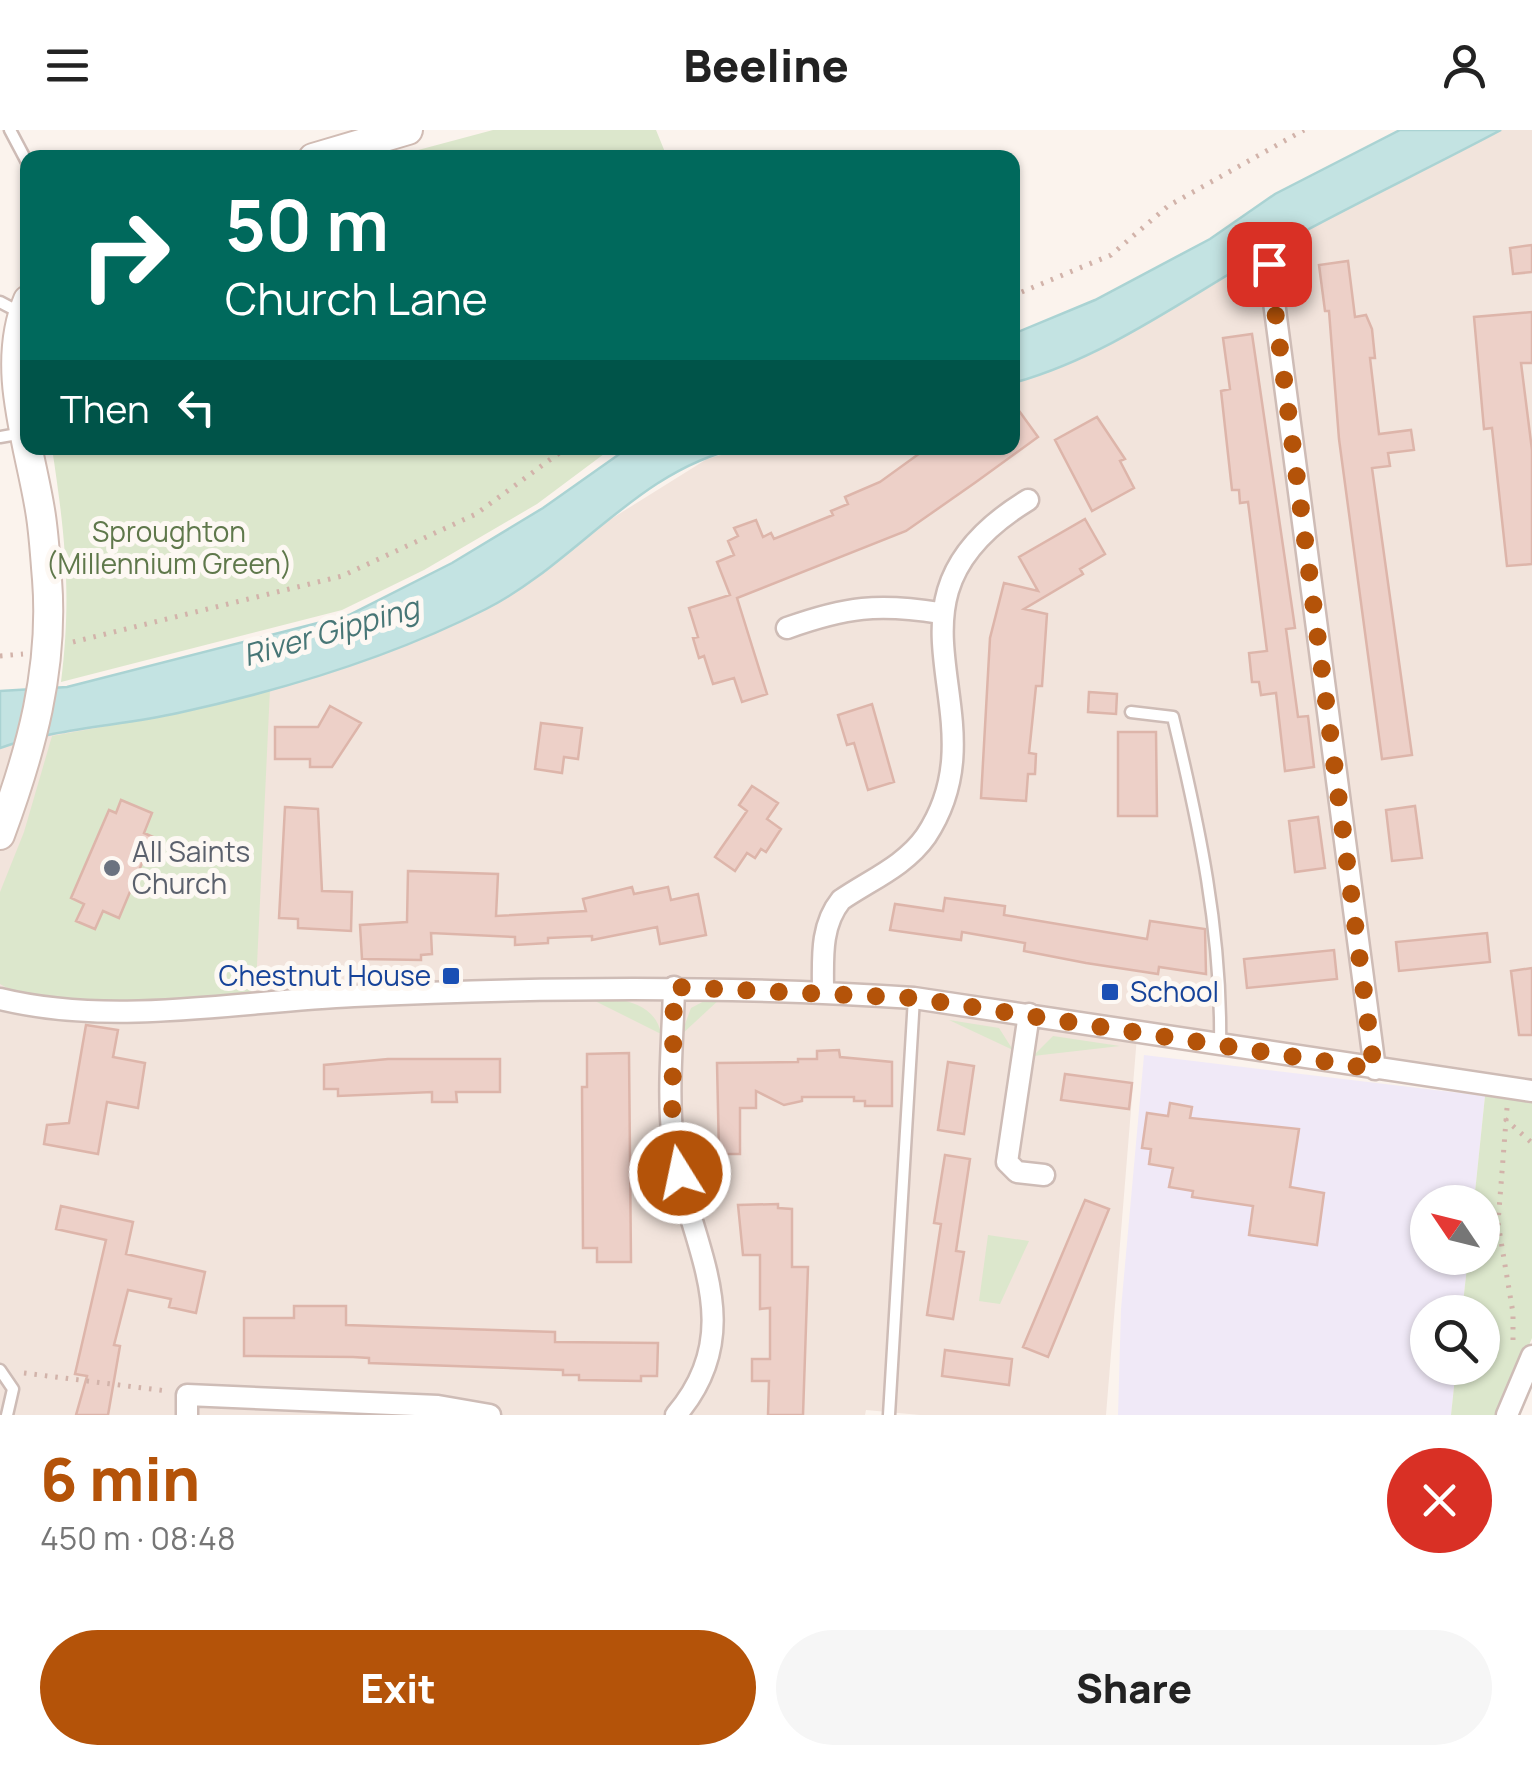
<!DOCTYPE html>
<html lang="en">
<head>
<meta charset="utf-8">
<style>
  body { margin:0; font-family:Manrope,sans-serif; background:#f6f6f6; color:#222; height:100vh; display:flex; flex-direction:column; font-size:38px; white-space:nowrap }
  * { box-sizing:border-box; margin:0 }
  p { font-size:32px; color:#767676 }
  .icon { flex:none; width:55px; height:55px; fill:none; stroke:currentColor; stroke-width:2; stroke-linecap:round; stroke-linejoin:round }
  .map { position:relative; height:1285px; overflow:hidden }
  .details { display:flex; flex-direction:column; background:#fff; flex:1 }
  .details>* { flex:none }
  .top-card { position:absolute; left:20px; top:20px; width:1000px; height:305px; border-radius:20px; box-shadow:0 2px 8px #0004; background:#00695c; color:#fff; overflow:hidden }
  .needle { width:65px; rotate:305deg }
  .tools { position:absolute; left:1410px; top:1055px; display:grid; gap:20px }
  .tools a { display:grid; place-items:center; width:90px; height:90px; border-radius:50%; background:#fff; box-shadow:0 2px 8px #0004; font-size:50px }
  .pin { position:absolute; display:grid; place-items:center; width:85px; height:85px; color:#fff; margin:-42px; border-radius:20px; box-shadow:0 5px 15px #0006 }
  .me { position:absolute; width:110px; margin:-55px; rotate:350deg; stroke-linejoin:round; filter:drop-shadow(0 0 8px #0008) }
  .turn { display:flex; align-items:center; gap:35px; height:210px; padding:0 40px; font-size:45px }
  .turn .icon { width:130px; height:130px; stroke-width:2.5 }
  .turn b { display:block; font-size:70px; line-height:85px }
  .then { display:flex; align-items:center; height:95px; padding:0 40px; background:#0003; gap:20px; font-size:38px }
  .round { display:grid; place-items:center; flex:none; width:105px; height:105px; border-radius:52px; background:#f6f6f6 }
  .overview { display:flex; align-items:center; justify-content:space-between; height:170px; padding:0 40px }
  h1 { font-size:60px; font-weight:800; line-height:75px; color:#b45309 }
  .action { display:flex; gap:20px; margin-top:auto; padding:20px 40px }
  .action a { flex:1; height:115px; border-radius:60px; background:#b45309; color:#fff; font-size:40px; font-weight:800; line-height:115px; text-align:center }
  .action a+a { background:#f6f6f6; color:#222 }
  header { display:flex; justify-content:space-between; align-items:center; height:130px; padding:0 40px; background:#fff; font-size:45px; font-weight:800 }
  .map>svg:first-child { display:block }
  .residential { fill:#f2e4dc }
  .education { fill:#f0e9f7 }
  .green { fill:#dce7cc }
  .water { fill:#c3e3e2; stroke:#aad3d3; stroke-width:2.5 }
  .building { fill:#edd0c8; stroke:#ddb5aa; stroke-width:2.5 }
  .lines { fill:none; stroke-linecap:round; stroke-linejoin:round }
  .lane-casing { stroke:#cebcb6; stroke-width:15 }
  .street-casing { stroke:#cebcb6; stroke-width:25 }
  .secondary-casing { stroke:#d1bcb4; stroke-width:32 }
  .path { stroke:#d2b3aa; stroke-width:5; stroke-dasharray:2.5 8; stroke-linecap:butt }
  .lane { stroke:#fff; stroke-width:10 }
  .street { stroke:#fff; stroke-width:20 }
  .secondary { stroke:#fff; stroke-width:28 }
  .route { stroke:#b45309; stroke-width:18; stroke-dasharray:0 32.4 }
  .worship-dot { fill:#6b7280; stroke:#fdf8f3; stroke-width:4 }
  .transit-dot { fill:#1a4fb4; stroke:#fdf8f3; stroke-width:4 }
  .labels { text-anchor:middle; stroke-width:10; stroke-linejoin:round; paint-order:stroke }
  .park-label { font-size:28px; fill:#5f784b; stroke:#fdf8f3 }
  .worship-label { font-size:28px; fill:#5b616d; stroke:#fdf8f3; text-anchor:start }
  .transit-label { font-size:28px; fill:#164399; stroke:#fdf8f3; text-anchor:end }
  .water-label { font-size:30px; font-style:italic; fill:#477676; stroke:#fdf8f3 }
</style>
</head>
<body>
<header><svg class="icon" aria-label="menu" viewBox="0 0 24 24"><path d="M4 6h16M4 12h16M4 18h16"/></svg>Beeline<svg class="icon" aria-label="person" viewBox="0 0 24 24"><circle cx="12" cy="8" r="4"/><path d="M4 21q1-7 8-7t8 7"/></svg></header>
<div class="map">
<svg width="1532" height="1285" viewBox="0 0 1532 1285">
  <rect width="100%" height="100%" fill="#fbf3ed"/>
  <!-- residential -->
  <path class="residential" d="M1490,0H1532V951L1138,894L1106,1285H920L866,1280L865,1285H0V597L438,497L707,329L746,318H1012L1013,242Z"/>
  <!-- education -->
  <path class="education" d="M1144,925L1485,966L1474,1072H1428V1128H1468L1462,1182H1428V1238H1456L1451,1285H1118L1121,1179Z"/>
  <!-- green -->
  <path class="green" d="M493,0H656L667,27H392Z
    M52,318H612L537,374L424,440L342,480L61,552C72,465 65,404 52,318Z
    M270,559L256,856L251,862C190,867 51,887 0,854V762L24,702L52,606L178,583Z
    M710,868H721L681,905L691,878Z
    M615,869C637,872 657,881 661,904L593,870Z
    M949,890L999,898L1013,920Z
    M1053,906L1120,916L1033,926Z
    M1485,966L1532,973V1208L1499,1285H1451L1456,1238H1482V1182H1462L1468,1128H1482V1072H1474Z
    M988,1105L1029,1111L1000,1174L979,1171Z"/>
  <!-- water -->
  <path class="water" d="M1400,0H1501C1424,41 1345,78 1270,120C1185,168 1107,227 1013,253V204L1095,170L1210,109L1275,64Z
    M628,318H739C638,340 575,434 486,479C390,528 283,560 178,583C120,596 56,598 0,618V561L67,557L349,485L452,433L543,378Z"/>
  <!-- building -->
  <path class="building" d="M1532,115V142L1513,144L1510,118Z
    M1348,131L1355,187L1366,185L1372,199L1375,228H1370L1379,304L1411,300L1414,320L1388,323L1390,336L1372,338L1412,625L1382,629L1339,309L1329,181H1325L1319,135Z
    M1532,182V233H1521L1532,320V434L1507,436L1492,298L1484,299L1474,187Z
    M1252,204L1295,498L1286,499L1298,587L1308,586L1314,637L1285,641L1276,563L1261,565L1259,552H1252L1249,523L1267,521L1248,372L1240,373L1239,360H1232L1221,261L1230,259L1223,208Z
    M1012,271L1038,307L976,352L906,401L737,468L767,564L742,572L734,548L713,554L704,526L699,528L693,508L698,507L689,478L730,465L717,432L734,425L728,411L738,406L734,398L756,390L763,407L771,403L774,409L833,385L831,381L848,374L845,367L880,352L927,318H1012Z
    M1097,287L1125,329L1120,331L1134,358L1092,381L1055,310Z
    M1085,389L1105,424L1080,439L1083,444L1024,479L1047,484L1042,556H1036L1029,623L1036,624L1035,644H1028L1026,671L981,668L990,508L1004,453L1038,461L1019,427Z
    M1089,562L1117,564L1116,584L1088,582Z
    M872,574L894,652L868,660L854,613L847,615L838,585Z
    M330,576L361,593L332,637H310V629H275V597H318Z
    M541,593L582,598L578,629L564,627L562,643L535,639Z
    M1118,602H1156L1157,686H1118Z
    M752,656L778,673L767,689L781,699L766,722L761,719L755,728L747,723L735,741L715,727L747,681L739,675Z
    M121,670L152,683L144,703L153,707L119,788L103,781L95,799L76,791L84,774L71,768L109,680L116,683Z
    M1415,676L1422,728L1392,731L1386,680Z
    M285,677L318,679L322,761L352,762L351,801L298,798V789L279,788Z
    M1318,687L1325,738L1295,742L1289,691Z
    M408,741L498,744L496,786L586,781L583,769L632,757L634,764L668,757L671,770L698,764L706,805L660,814L657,797L592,810V806L548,808V813L515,815V807L431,803L432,824L421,825V830L362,829L360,795L407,792Z
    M945,768L1005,776L1004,785L1147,809L1150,791L1205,799L1206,844L1159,837L1158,844L1086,833L1024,821L1025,813L962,802L961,810L890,800L895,774L943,781Z
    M1487,803L1490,832L1399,841L1396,812Z
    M1334,820L1337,849L1247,858L1244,829Z
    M1532,838V905H1519L1511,841Z
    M86,895L118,900L113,927L145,933L138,978L107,972L98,1024L44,1014L47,995L69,993Z
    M839,920L840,927L892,932V976H865V971H854V967H802V971L784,975L756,961V978H740V1024H719L717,933L798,932V929H817V921Z
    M629,923L631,1132H597V1118H583L582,957H587V924Z
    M388,929H500V962H456L457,972H432V962L338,966V959H324V935Z
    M948,932L974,936L964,1004L938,1000Z
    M1065,944L1132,953L1129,979L1061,970Z
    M1170,973L1192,977L1190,988L1299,999L1290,1057L1324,1063L1317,1115L1249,1105L1253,1076L1192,1067L1193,1061L1169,1057L1173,1038L1149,1034L1151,1019L1142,1018L1147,983L1168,986Z
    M945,1025L970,1029L956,1121L964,1122L953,1189L927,1185L941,1094L934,1093Z
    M1085,1070L1109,1079L1048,1227L1023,1217Z
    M778,1074V1078L792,1079V1137H808L803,1285H768L769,1251H752V1229H770V1178L760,1179V1125H743L738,1075Z
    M61,1076L133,1092L126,1124L205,1142L196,1183L169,1177L171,1169L128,1160L114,1215L120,1216L108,1285H76L87,1246L75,1244L106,1110L56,1099Z
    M294,1176H346V1195L555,1202V1212L658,1213L657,1246H641V1251L579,1250V1245H563V1240L369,1233V1228L353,1227L244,1226V1188H294Z
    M945,1220L1012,1229L1009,1255L942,1246Z"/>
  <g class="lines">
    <defs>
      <path id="lane" d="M10,0L28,34
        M0,172L21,183
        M0,307L23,303
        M1131,582L1173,587C1199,695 1222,802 1220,914
        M0,1240L13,1259L7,1285
        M889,1285L914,868"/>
      <path id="street" d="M1269,134L1375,939
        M787,498C846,477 878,473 940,483
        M674,857C673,908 667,962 673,1012C685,1109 754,1194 676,1285
        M823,861C823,829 820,796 841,770C870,750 905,736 926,706C1008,582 859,473 1028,370
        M0,869C115,897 238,871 354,866C541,857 727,855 914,868L1532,961
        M1029,884L1007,1032L1017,1042L1044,1045
        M187,1285V1265L438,1276L490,1285
        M1507,1285L1532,1226"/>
      <path id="secondary" d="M313,28L408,0
        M0,705C31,621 54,539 47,449C45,427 44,403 40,380C29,312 0,237 28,170"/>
    </defs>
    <!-- lane casing -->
    <use href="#lane" class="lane-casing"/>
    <!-- street casing -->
    <use href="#street" class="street-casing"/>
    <!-- secondary casing -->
    <use href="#secondary" class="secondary-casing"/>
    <!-- path -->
    <path class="path" d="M1012,166L1111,125L1168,76L1304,0
      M73,512L342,446L476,384L566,318
      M0,526L23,524
      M1507,978L1498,1093L1513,1183V1215
      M1505,989L1532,1013
      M24,1243L167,1261"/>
    <!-- lane -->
    <use href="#lane" class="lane"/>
    <!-- street -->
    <use href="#street" class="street"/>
    <!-- secondary -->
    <use href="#secondary" class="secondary"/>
  </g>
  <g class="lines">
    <!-- route -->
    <path class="route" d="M680,1043L672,998L674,857L914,868L1374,939L1269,134"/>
  </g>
  <!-- markers -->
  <circle class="worship-dot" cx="112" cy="738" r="10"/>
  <g class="transit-dot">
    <rect x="441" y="836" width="20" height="20" rx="5"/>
    <rect x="1100" y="852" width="20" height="20" rx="5"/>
  </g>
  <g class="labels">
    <!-- park labels -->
    <g class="park-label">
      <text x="169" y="412">Sproughton<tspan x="169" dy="32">(Millennium Green)</tspan></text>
    </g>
    <!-- worship labels -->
    <g class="worship-label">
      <text x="132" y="732">All Saints<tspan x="132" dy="32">Church</tspan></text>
    </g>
    <!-- transit labels -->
    <g class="transit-label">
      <text x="431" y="856">Chestnut House</text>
      <text x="1130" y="872" text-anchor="start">School</text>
    </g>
    <!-- water labels -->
    <g class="water-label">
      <text transform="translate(331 502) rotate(-16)" y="10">River Gipping</text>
    </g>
  </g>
</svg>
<div class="tools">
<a><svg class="needle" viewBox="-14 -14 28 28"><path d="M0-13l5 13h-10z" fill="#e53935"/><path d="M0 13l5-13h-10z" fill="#767676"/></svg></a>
<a><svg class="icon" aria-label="search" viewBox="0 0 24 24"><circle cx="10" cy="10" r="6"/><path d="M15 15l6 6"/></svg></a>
</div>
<div class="pin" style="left:1269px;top:134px;background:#d93025"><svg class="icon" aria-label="arrive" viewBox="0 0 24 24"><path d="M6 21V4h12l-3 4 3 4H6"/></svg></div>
<svg class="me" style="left:680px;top:1043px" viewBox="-20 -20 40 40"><circle r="17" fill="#b45309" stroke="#fff" stroke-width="3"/><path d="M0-11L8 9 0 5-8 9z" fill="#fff"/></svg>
<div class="top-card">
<div class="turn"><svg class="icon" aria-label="right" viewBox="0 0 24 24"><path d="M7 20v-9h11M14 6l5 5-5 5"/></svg><div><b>50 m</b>Church Lane</div></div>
<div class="then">Then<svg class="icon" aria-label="left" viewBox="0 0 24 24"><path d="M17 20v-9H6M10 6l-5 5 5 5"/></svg></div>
</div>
</div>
<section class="details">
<div class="overview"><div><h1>6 min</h1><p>450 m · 08:48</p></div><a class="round" style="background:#d93025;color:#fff"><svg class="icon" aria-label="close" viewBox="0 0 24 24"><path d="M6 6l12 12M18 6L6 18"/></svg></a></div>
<div class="action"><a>Exit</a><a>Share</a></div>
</section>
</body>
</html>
